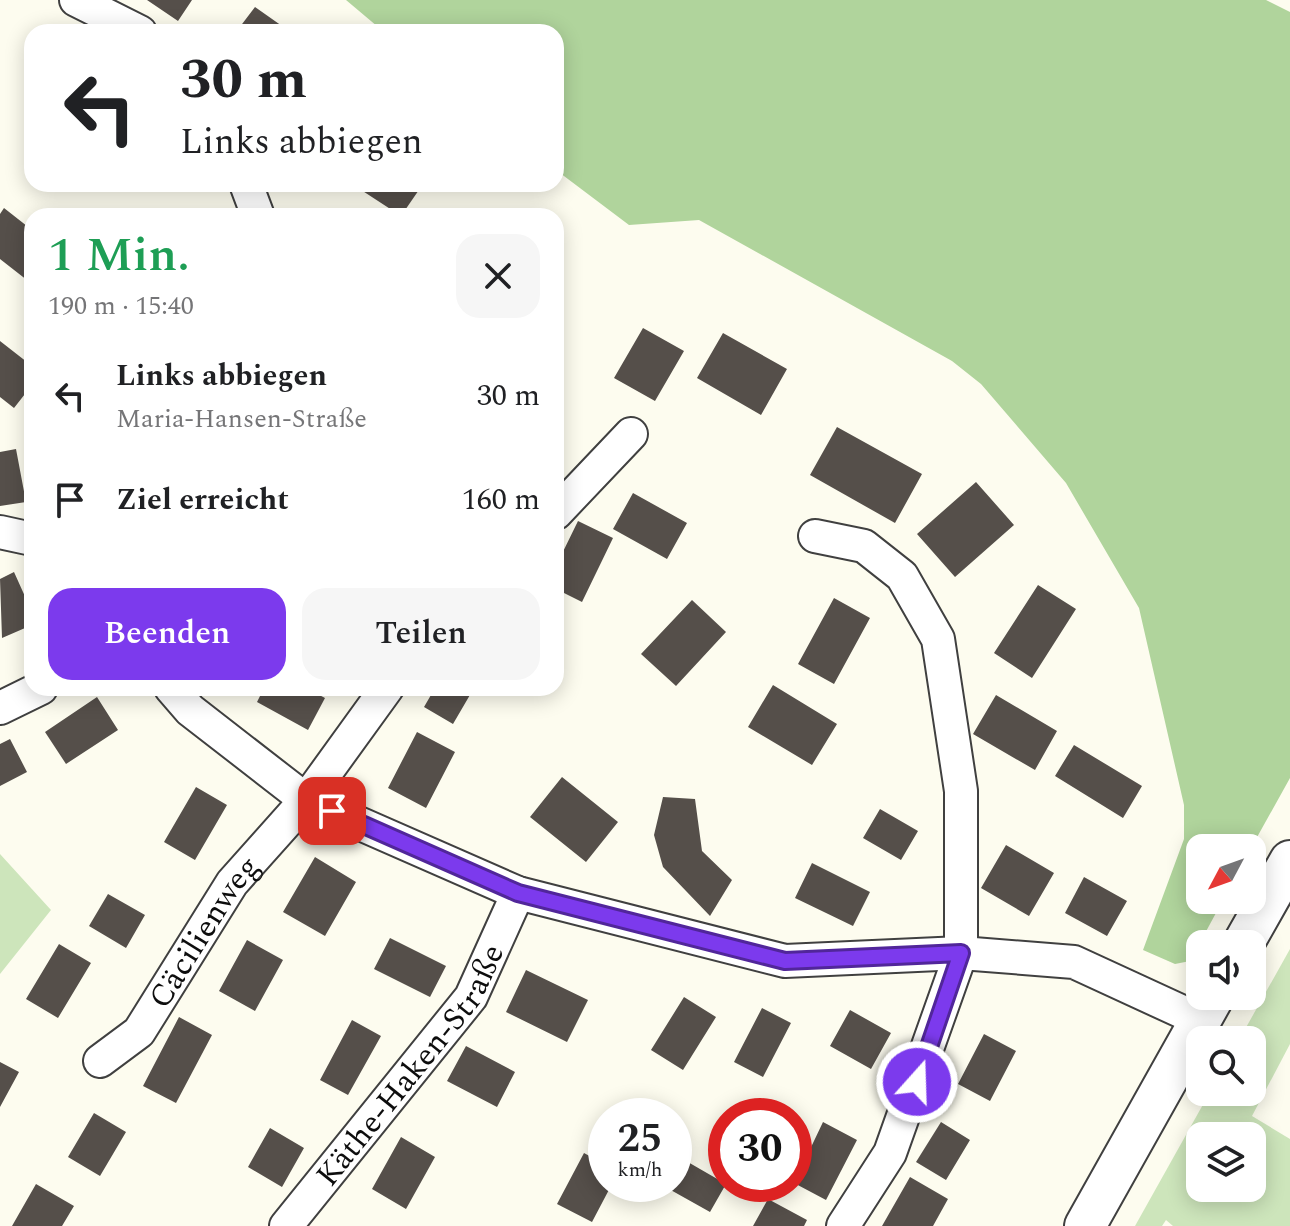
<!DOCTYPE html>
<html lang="de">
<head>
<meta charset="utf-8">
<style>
  body { margin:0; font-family:Spectral,serif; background:#f6f6f6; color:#202124; height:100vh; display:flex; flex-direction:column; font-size:30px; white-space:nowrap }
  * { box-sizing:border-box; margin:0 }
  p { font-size:26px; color:#757577 }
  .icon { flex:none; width:44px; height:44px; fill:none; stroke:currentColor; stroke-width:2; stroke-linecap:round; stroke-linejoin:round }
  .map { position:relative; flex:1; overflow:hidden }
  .panel { position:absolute; left:24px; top:208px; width:540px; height:488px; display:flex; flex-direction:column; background:#fff; border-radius:24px; box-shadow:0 4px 20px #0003 }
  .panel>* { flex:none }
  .top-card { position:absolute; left:24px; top:24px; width:540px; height:168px; border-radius:24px; box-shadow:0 4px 20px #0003; background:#fff; color:#202124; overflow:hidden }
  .needle { width:52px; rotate:229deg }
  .fabs { position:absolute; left:1186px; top:834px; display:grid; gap:16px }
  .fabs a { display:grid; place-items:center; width:80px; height:80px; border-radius:16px; background:#fff; box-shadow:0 4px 20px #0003; font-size:40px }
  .speed { position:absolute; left:588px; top:1098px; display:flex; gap:16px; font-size:40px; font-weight:700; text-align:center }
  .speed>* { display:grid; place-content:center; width:104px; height:104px; border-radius:50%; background:#fff; box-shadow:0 4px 20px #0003; line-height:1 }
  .speed small { font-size:20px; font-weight:400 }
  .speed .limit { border:12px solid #d22; background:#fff; color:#111 }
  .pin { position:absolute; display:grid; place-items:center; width:68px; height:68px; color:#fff; margin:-34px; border-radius:16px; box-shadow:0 4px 12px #0006 }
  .me { position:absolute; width:88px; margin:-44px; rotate:20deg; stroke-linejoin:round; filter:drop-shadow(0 0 6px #0008) }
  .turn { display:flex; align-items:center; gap:28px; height:168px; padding:0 24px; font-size:36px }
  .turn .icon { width:104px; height:104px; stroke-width:2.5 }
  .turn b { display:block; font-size:56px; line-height:68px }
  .round { display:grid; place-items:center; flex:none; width:84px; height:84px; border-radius:24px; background:#f6f6f6 }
  .overview { display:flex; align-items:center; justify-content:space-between; height:136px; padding:0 24px }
  h1 { font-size:48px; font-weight:600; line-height:60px; color:#1e9e55 }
  .action { display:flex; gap:16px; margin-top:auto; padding:16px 24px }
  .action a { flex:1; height:92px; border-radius:24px; background:#7c3aed; color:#fff; font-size:32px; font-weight:600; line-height:92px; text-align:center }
  .action a+a { background:#f6f6f6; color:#202124 }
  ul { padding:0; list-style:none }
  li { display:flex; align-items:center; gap:24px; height:104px; padding:0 24px }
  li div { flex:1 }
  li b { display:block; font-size:30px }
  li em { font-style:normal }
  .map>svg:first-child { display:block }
  .green { fill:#cde5bb; fill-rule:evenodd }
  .forest { fill:#b0d49c }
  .building { fill:#554f4a }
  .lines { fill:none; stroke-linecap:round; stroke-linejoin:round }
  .minor-casing { stroke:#404040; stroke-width:36 }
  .tertiary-casing { stroke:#404040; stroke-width:44 }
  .minor { stroke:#fff; stroke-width:32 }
  .tertiary { stroke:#fff; stroke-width:40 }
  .route-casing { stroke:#51269a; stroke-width:20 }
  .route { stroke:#7c3aed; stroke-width:14 }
  .labels { text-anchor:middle; stroke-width:8; stroke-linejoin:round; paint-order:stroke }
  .street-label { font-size:32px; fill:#0d0d0d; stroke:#fff }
</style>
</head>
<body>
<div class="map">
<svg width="1290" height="1226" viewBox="0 0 1290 1226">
  <rect width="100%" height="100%" fill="#fdfcef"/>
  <!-- green -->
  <path class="green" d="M0,854L51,910L0,974Z
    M1290,949V1044L1252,1116L1290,1139V1226H1173L1166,1220L1162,1226H1135L1210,1092H1252V1040H1239ZM1200,1136H1252V1188H1200Z"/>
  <!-- forest -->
  <path class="forest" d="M346,0H1266L1290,12V778L1251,848H1200V900H1223L1190,961L1175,964L1143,950L1184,839V805L1139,608L1066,483L981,384L952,361L699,220L629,225L556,170V32H384Z"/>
  <!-- building -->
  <path class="building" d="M147,0H192L178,21Z
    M255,7L282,26L278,32H236Z
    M352,184H423L401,216Z
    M4,208L32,230V284L0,259V214Z
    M643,328L684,351L655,401L614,378Z
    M723,333L787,369L761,415L697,378Z
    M0,341L32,366V385L14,408L0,397Z
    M837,427L922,474L895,523L810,475Z
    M16,449L26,502L0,506V452Z
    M976,482L1014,525L955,577L917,534Z
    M633,493L687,523L667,559L613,529Z
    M578,521L613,538L582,602L556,589V566Z
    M14,572L32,612V625L2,638L0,579Z
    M1038,585L1076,609L1032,678L994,653Z
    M834,598L870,618L834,684L798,664Z
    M692,600L726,632L676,686L641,654Z
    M773,685L837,724L812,765L748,727Z
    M264,688H306L325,698L308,730L257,702Z
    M435,688H474L453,724L424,707Z
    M996,695L1057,731L1035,770L973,734Z
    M97,697L118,730L66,764L45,732Z
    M417,732L455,752L426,808L388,788Z
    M10,739L27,772L0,786V744Z
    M1074,745L1142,786L1123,818L1055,776Z
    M562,777L618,822L586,862L530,817Z
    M196,787L227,805L195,860L164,842Z
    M663,797L695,799L702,851L732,880L710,916L663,867L654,835Z
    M880,809L918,831L901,860L863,838Z
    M1006,845L1054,873L1029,916L981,888Z
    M315,857L356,882L325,936L283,912Z
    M812,863L870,892L853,926L795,898Z
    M1084,877L1127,901L1107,936L1065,913Z
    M108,894L145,915L126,948L89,926Z
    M390,938L446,966L430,997L374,969Z
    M247,940L283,960L255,1011L219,991Z
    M59,944L91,963L58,1018L26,999Z
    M526,970L588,1000L567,1042L506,1012Z
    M684,997L716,1017L683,1070L651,1050Z
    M762,1008L791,1023L763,1077L734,1062Z
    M850,1010L891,1033L871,1069L830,1046Z
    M179,1017L212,1035L176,1103L143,1086Z
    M352,1020L381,1036L348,1095L320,1080Z
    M984,1034L1016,1051L990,1101L958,1084Z
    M466,1046L515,1072L497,1107L447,1081Z
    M0,1062L19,1072L0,1107Z
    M94,1113L126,1132L100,1176L68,1157Z
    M823,1122L857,1140L826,1200L794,1183Z
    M941,1122L970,1140L946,1180L916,1162Z
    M270,1128L304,1148L282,1187L248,1167Z
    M401,1137L435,1157L406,1209L372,1189Z
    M584,1153L606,1165V1184H612L592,1222L557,1204Z
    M674,1154L726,1184L710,1212L660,1184H674Z
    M910,1177L948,1199L933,1226H882Z
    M36,1184L74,1206L62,1226H12Z
    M768,1199L807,1220L804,1226H753Z"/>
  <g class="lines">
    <defs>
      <g id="minor">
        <path d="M76,0L140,32"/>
        <path d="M246,184L258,216"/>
        <path d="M556,513L631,434"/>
        <path d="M0,532L32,539"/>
        <path d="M815,536L864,546L902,576L938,639L961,791V953L890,1153L843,1226"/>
        <path d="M171,688L190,710L306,800L518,893L785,961L961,953L1074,962L1200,1020"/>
        <path d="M0,708L41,688"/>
        <path id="s1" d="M100,1061L139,1032L232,883L306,800L387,688"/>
        <path id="s2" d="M286,1226L471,997L518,893"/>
      </g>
      <path id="tertiary" d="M1243,944L1290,861
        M1085,1226L1214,996"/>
    </defs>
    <!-- minor casing -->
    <use href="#minor" class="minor-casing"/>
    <!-- tertiary casing -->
    <use href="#tertiary" class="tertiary-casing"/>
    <!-- minor -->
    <use href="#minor" class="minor"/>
    <!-- tertiary -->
    <use href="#tertiary" class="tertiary"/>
  </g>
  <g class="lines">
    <defs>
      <path id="route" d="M332,811L518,893L785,961L961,953L917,1082"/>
    </defs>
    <!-- route casing -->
    <use href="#route" class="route-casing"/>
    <!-- route -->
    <use href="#route" class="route"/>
  </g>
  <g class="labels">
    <!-- street labels -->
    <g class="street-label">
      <text dy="11" stroke="none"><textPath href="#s1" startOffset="168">Cäcilienweg</textPath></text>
      <text dy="11" stroke="none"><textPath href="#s2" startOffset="204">Käthe-Haken-Straße</textPath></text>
    </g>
  </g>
</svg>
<div class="fabs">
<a><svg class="needle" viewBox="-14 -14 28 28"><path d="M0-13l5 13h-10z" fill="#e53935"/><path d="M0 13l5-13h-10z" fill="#757577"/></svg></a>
<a><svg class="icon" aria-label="sound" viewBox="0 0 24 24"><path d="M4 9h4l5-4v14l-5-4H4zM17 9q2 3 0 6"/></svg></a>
<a><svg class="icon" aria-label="search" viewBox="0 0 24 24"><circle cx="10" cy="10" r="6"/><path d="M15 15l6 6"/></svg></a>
<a><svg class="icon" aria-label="layers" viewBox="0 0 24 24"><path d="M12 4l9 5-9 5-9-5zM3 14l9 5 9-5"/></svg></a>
</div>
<div class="speed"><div>25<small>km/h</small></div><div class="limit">30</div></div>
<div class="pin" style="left:332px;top:811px;background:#d93025"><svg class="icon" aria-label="arrive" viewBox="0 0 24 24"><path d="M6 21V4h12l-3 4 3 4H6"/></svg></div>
<svg class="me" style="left:917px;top:1082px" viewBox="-20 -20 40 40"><circle r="17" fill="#7c3aed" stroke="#fff" stroke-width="3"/><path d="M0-11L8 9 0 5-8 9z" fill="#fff"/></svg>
<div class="top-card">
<div class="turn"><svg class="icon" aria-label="left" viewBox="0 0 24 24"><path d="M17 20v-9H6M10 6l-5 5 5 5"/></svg><div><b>30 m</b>Links abbiegen</div></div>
</div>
<section class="panel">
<div class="overview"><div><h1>1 Min.</h1><p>190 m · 15:40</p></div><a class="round"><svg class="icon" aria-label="close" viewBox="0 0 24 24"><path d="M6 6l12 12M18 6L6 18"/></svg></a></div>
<ul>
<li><svg class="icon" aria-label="left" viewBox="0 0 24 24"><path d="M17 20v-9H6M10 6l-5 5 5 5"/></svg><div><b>Links abbiegen</b><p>Maria-Hansen-Straße</p></div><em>30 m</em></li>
<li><svg class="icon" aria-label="arrive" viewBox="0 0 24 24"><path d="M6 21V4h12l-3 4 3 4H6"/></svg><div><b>Ziel erreicht</b></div><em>160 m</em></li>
</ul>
<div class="action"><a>Beenden</a><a>Teilen</a></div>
</section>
</div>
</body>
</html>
